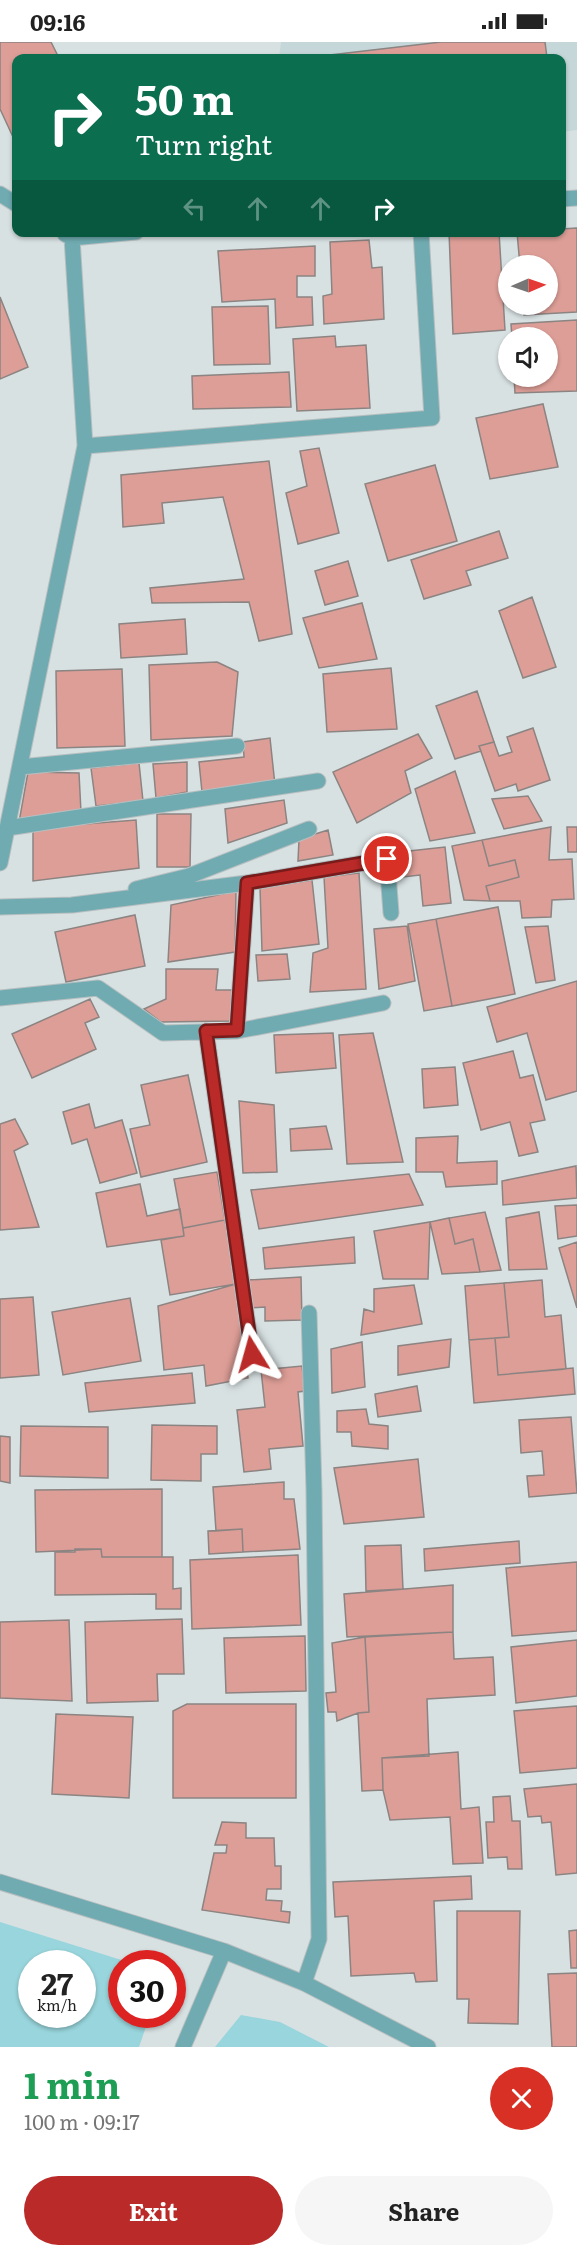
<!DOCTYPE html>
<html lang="en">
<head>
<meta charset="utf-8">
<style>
  body { margin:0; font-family:Literata,serif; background:#f6f6f6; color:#222; height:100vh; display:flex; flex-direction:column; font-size:22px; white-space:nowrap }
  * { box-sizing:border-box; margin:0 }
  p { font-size:20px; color:#767676 }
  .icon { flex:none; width:33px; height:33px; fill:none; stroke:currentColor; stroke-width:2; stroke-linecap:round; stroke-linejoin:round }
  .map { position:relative; height:2005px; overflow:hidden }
  .details { display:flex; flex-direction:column; background:#fff; flex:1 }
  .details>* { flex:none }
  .top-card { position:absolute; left:12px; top:12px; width:554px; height:183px; border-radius:12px; box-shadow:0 2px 4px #0004; background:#0b6e4f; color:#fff; overflow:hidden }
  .needle { width:39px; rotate:88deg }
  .fabs { position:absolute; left:498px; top:213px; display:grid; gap:12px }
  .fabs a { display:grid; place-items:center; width:60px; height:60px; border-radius:50%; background:#fff; box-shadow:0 2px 4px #0004; font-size:30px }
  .speed { position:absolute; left:18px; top:1908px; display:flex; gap:12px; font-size:30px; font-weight:700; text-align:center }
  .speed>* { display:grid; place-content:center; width:78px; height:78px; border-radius:50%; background:#fff; box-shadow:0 2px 4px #0004; line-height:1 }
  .speed small { font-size:15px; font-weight:400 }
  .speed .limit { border:9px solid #d22; background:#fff; color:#111 }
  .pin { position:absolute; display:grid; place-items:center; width:51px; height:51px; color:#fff; margin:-26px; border:3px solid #fff; border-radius:50%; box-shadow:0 2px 6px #0007 }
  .me { position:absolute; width:66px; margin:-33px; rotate:352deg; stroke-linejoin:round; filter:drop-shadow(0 0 4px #0008) }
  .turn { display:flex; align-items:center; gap:21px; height:126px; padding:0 24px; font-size:27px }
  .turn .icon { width:78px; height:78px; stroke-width:2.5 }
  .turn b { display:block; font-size:42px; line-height:51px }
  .lanes { display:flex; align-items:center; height:57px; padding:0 24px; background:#0003; justify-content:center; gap:30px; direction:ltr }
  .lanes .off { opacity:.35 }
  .round { display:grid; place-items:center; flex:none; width:63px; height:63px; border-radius:32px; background:#f6f6f6 }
  .headline { display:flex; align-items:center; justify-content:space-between; height:102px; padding:0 24px }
  h1 { font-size:36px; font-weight:700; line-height:45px; color:#1e9e55 }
  .primary-button { display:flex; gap:12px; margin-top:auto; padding:12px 24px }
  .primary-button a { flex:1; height:69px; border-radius:36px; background:#b92a28; color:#fff; font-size:24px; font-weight:700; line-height:69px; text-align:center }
  .primary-button a+a { background:#f6f6f6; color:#222 }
  .status { display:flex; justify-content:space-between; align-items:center; height:42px; padding:0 30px; background:#fff; direction:ltr }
  .status svg { height:16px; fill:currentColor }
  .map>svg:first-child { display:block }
  .built { fill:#c5d7d9 }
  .green { fill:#98d5dc; fill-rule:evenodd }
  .building { fill:#dd9e97; stroke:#8b8482; stroke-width:1.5 }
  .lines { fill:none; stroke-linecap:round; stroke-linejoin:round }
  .street-casing { stroke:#b7bfc0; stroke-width:17 }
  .street { stroke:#70abb1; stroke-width:15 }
  .route-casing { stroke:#781b1a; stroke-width:15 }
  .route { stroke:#b92a28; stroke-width:10 }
</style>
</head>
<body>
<div class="status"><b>09:16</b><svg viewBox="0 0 49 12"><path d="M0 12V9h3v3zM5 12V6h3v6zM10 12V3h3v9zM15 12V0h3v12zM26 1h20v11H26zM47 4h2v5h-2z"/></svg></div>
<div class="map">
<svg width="577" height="2005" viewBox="0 0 577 2005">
  <rect width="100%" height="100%" fill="#d8e1e2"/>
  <!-- built -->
  <path class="built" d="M281,0H577V88L561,90V16H279Z"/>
  <!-- green -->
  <path class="green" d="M0,1880L131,1921L122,1922V1972L150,1973L139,2005H0ZM32,1922H82V1972H32Z
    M241,1973L280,1980L329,2005H215Z"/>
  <!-- building -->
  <path class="building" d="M0,0H51L59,16H16V93L13,95L0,67Z
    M441,0H545L547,16H304Z
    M577,186V270L524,273L523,262H548V224H520L517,190H561V187Z
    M449,190H499L505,288L453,292Z
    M369,198L372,226L382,225L384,277L324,282L323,254L332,252L330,200Z
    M315,204V234H297V255H312L313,283L276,286L275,257L222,260L218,209Z
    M0,255L28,325L0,337Z
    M268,264L270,322L214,323L212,265Z
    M577,278V349L515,351L514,334H548V296H512L511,282Z
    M335,294L336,305L366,303L370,366L297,369L293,297Z
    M289,330L291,365L193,367L192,334Z
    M543,362L558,425L490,437L476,376Z
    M319,406L339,491L298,502L286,451L307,444L300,409Z
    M269,419L292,592L259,599L249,560L152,561L150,546L244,537L223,455L162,461L164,481L123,485L121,433Z
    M435,423L457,499L388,519L365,442Z
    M499,489L508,516L466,529L471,543L424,557L411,518Z
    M348,519L358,554L325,563L315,529Z
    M532,555L556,625L523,636L499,569Z
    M362,561L377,617L319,626L303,576Z
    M185,577L187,612L121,616L119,582Z
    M217,620L238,630L232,694L151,698L149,623Z
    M391,626L397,687L327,690L323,632Z
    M122,627L125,704L57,706L56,629Z
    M477,649L494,700L479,704L481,709L455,717L436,664Z
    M533,686L550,738L518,749L516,742L495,749L479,704L494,700L499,714L512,710L507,695Z
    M418,692L432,716L405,729L411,751L357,781L333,730Z
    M270,696L275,743L202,750L199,720L244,715L243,700Z
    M187,720V750L156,756L153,722Z
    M139,721L143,759L96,764L91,726Z
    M455,729L475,791L430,799L415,747Z
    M28,730L79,731L81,770L19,780Z
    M528,754L542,779L504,787L492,757Z
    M284,758L287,781L228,801L225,767Z
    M157,772H191L190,825H157Z
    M136,778L139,826L33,839V786Z
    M551,785L549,818L572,817L574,857L552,858L551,875L522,876L520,859H490L486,844L519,835L515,818L489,824L482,798Z
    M567,785H577V810H568Z
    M328,788L333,813L298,819L299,797Z
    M482,798L489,824L515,818L519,835L486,844L490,859L464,858L452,804Z
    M445,805L451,861L423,864L420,833L403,835L400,810Z
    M359,831L366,947L310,950L313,911L328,906L324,835Z
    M312,838L319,902L262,909L260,846Z
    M236,849L235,910L168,920L171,863Z
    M498,865L515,952L452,964L436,877Z
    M135,873L145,924L66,940L55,890Z
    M436,877L452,964L424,969L408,882Z
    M407,884L415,939L379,947L374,887Z
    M548,884L555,938L536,941L525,885Z
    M287,912L290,937L258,939L256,913Z
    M166,927H218L216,948H232L231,979L161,980L144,967L166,957Z
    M577,939V1049L546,1058L527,991L497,1000L487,965Z
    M90,957L99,975L85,981L96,1007L32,1036L12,992Z
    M333,991L336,1026L276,1031L274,993Z
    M373,991L403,1120L347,1122L339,993Z
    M513,1009L520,1036L533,1033L545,1078L530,1081L538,1110L519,1114L510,1080L481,1088L463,1021Z
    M455,1025L458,1063L424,1066L422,1027Z
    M188,1033L207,1120L141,1135L130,1087L150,1083L141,1043Z
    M239,1059L274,1063L277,1130L243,1131Z
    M89,1062L95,1086L122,1078L137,1131L100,1141L87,1097L72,1102L63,1070Z
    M15,1077L28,1102L14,1109L39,1185L0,1188V1082Z
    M326,1084L332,1107L291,1109L290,1087Z
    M458,1094L457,1121L497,1119V1142L446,1145L443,1130H416V1096Z
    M576,1124L577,1156L503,1163L502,1139Z
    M217,1130L225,1178L183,1186L174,1137Z
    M409,1132L423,1163L259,1187L251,1148Z
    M140,1142L147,1174L180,1167L184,1194L107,1205L96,1151Z
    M577,1163V1194L558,1197L555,1164Z
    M485,1170L501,1228L480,1230L473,1197L455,1202L449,1176Z
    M539,1170L547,1227L509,1228L506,1176Z
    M449,1176L455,1202L473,1197L480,1230L442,1232L430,1180Z
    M225,1178L236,1242L170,1253L161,1198L184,1194L183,1186Z
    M430,1180L428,1237H383L374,1189Z
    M354,1195L355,1221L265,1227L263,1206Z
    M577,1200V1266L559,1206Z
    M301,1235L302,1278L265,1279V1265L249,1266L248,1238Z
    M542,1238L545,1275L561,1273L566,1327L498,1333L495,1296L509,1295L504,1241Z
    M504,1241L509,1295L469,1298L465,1244Z
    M236,1242L248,1336L206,1344L204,1323L164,1328L158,1264Z
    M414,1243L422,1282L361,1293L364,1267L374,1270V1247Z
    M33,1255L39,1333L0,1336V1257Z
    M130,1256L141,1319L63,1333L52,1270Z
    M495,1296L498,1333L573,1326L575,1352L474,1361L469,1298Z
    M451,1297L449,1325L398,1333V1304Z
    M362,1300L365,1345L332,1351L331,1307Z
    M302,1324L305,1349L298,1350L303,1404L269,1407L271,1427L244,1430L237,1368L265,1365L261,1328Z
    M192,1331L195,1361L89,1370L85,1341Z
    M417,1344L421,1369L378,1375L375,1352Z
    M366,1367L369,1382L388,1384V1407L352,1404L351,1390H337V1369Z
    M571,1375L577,1451L529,1455L527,1434L544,1433L542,1409L521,1411L519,1378Z
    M152,1383L217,1384V1412H201V1439L151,1438Z
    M21,1384L108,1385V1436L20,1434Z
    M0,1394L10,1395V1441L0,1439Z
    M418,1417L424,1475L344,1482L334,1426Z
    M284,1440V1457H294L300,1507L243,1510L242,1487L216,1489L213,1445Z
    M162,1447V1515H102L101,1507L36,1510L35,1448Z
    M242,1487L243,1510L209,1512L208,1489Z
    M519,1499L520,1521L425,1529L424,1507Z
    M401,1503L403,1547L366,1549L365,1504Z
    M75,1507H101L102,1515H173V1547L181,1546V1567H156V1552L55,1553V1510H75Z
    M298,1513L301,1583L192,1587L190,1518Z
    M577,1520V1589L512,1594L506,1526Z
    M453,1543V1590L347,1595L344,1552Z
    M182,1577L184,1632H157L158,1659L87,1661L85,1580Z
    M69,1578L72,1659L0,1656V1580Z
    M453,1590L454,1617L493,1615L495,1653L427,1657L429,1714L382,1716L383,1748L362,1749L358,1671L369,1670L365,1595Z
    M305,1594L306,1649L226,1651L224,1596Z
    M365,1595L369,1670L358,1671L337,1679L336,1670H328L326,1651L336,1650L332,1601Z
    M577,1598V1654L516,1661L511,1605Z
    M187,1662H296V1756H173V1669Z
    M577,1664V1726L520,1731L514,1669Z
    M56,1672L133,1675L129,1756L52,1752Z
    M458,1710L461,1767L479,1765L483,1821L453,1822L450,1775L390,1778L383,1748L382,1716Z
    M577,1742V1831L556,1833L551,1780L542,1781L541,1774L528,1775L524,1747Z
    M510,1754L512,1779H520L522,1827H508L507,1815L488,1816L486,1780H494L493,1755Z
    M222,1780L246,1781V1796H274L275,1824H281V1847H267L266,1858L282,1859L281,1869L290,1870L289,1881L202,1868L214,1811H226L227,1803H215Z
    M471,1834L472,1857L434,1859L437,1939L416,1940L414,1931L351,1934L348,1874L335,1875L333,1840Z
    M457,1869H520L518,1982L468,1981L469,1957H457Z
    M577,1888V1926H571L569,1889Z
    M577,1931V2005H552L548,1932Z"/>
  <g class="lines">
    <defs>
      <path id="street" d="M0,152L16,162
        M561,157L577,156
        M65,192L72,196L136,190
        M85,404L432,376L421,190
        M20,725L237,704
        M7,786L318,739
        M0,821L85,404L72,196
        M247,841L387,817L391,871
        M136,847L189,834L309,787
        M0,865L72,863L247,841L237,989
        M0,956L98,946L163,991L237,989L383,961
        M206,989L252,1312
        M0,1840L224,1909L304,1941L428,2005
        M304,1941L319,1897L314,1449L309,1271
        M183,2005L224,1909"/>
    </defs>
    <!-- street casing -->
    <use href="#street" class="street-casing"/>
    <!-- street -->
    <use href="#street" class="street"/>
  </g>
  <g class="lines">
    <defs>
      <path id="route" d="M252,1312L206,989L237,988L247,841L387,817"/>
    </defs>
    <!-- route casing -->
    <use href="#route" class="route-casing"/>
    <!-- route -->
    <use href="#route" class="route"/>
  </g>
</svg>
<div class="fabs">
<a><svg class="needle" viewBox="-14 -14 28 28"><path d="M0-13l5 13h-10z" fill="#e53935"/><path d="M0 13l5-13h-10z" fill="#767676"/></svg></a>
<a><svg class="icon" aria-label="sound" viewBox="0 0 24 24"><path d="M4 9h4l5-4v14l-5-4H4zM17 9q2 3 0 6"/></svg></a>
</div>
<div class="speed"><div>27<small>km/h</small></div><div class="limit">30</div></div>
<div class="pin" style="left:387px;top:817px;background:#d93025"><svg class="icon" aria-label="arrive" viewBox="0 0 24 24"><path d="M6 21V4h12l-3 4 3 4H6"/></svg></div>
<svg class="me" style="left:252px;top:1312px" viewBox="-20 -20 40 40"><path d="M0-17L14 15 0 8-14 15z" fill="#b92a28" stroke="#fff" stroke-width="4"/></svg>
<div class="top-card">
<div class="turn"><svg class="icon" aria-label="right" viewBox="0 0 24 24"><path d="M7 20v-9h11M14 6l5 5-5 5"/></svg><div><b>50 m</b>Turn right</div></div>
<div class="lanes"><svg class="icon off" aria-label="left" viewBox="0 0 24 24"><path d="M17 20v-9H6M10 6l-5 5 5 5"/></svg><svg class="icon off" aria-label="ahead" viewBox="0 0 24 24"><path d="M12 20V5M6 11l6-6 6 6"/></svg><svg class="icon off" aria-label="ahead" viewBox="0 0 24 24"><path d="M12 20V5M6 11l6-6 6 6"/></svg><svg class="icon" aria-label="right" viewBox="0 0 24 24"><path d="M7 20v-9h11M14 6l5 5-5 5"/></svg></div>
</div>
</div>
<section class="details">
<div class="headline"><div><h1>1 min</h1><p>100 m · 09:17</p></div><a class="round" style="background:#d93025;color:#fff"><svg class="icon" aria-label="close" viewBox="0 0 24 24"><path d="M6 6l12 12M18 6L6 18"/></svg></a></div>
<div class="primary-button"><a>Exit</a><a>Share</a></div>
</section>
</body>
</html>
